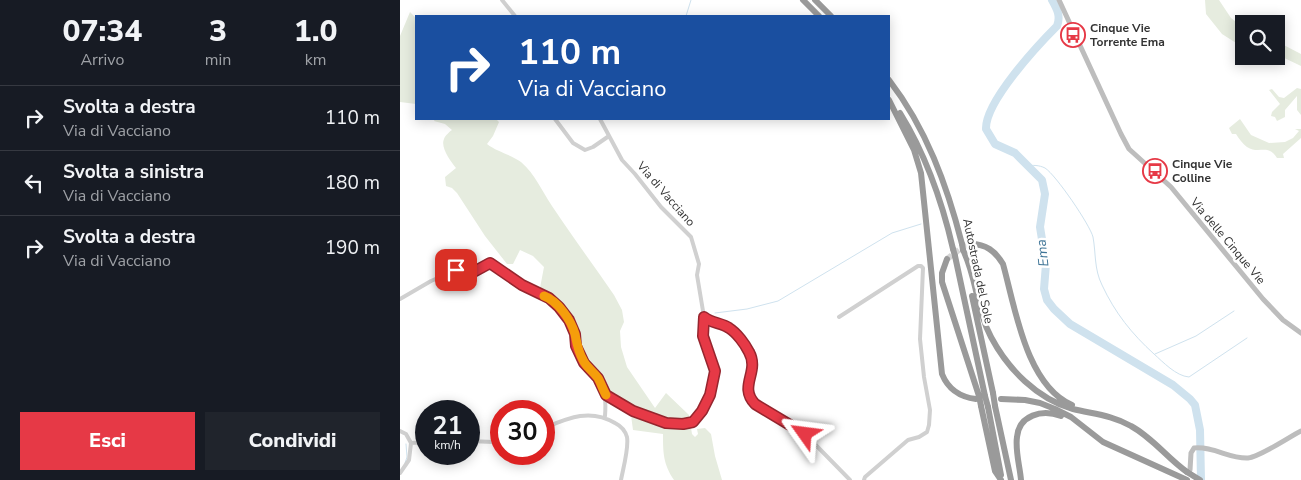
<!DOCTYPE html>
<html lang="it">
<head>
<meta charset="utf-8">
<style>
  body { margin:0; font-family:"Nunito Sans",sans-serif; background:#20242c; color:#f1f3f6; height:100vh; display:flex; flex-direction:column; font-size:19px; white-space:nowrap }
  * { box-sizing:border-box; margin:0 }
  p { font-size:16px; color:#9ea1a6 }
  .icon { flex:none; width:28px; height:28px; fill:none; stroke:currentColor; stroke-width:2; stroke-linecap:round; stroke-linejoin:round }
  .map { position:relative; flex:1; overflow:hidden }
  .side { display:flex; flex-direction:column; background:#171b24; width:400px }
  .side>* { flex:none }
  .banner { position:absolute; left:15px; top:15px; width:475px; height:105px; border-radius:0px; box-shadow:0 2px 12px #0003; background:#1a4fa0; color:#fff; overflow:hidden }
  .tools { position:absolute; left:835px; top:15px; display:grid; gap:10px }
  .tools a { display:grid; place-items:center; width:50px; height:50px; border-radius:0px; background:#171b24; box-shadow:0 2px 12px #0003; font-size:25px }
  .speed { position:absolute; left:15px; top:400px; display:flex; gap:10px; font-size:25px; font-weight:700; text-align:center }
  .speed>* { display:grid; place-content:center; width:65px; height:65px; border-radius:50%; background:#171b24; box-shadow:0 2px 12px #0003; line-height:1 }
  .speed small { font-size:12px; font-weight:400 }
  .speed .limit { border:8px solid #d22; background:#fff; color:#111 }
  .pin { position:absolute; display:grid; place-items:center; width:42px; height:42px; color:#fff; margin:-21px; border-radius:10px; box-shadow:0 2px 8px #0006 }
  .me { position:absolute; width:55px; margin:-28px; rotate:301deg; stroke-linejoin:round; filter:drop-shadow(0 0 4px #0008) }
  .turn { display:flex; align-items:center; gap:18px; height:105px; padding:0 20px; font-size:22px }
  .turn .icon { width:65px; height:65px; stroke-width:2.5 }
  .turn b { display:block; font-size:35px; line-height:42px }
  .eta { display:flex; justify-content:space-evenly; align-items:center; height:85px; text-align:center }
  .eta b { font-size:30px; font-weight:800; line-height:35px }
  .cta { display:flex; gap:10px; margin-top:auto; padding:10px 20px }
  .cta a { flex:1; height:58px; border-radius:0px; background:#e63946; color:#fff; font-size:20px; font-weight:800; line-height:58px; text-align:center }
  .cta a+a { background:#20242c; color:#f1f3f6 }
  ul { padding:0; list-style:none }
  li { display:flex; align-items:center; gap:15px; height:65px; padding:0 20px; border-top:1px solid #363941 }
  li div { flex:1 }
  li b { display:block; font-size:19px }
  li em { font-style:normal }
  main { display:flex; flex:1; min-height:0 }
  .map>svg:first-child { display:block }
  .green { fill:#e6ecdf }
  .lines { fill:none; stroke-linecap:round; stroke-linejoin:round }
  .stream { stroke:#cfe2ee; stroke-width:1 }
  .river { stroke:#cfe2ee; stroke-width:8 }
  .highway-tunnel { stroke:#d6d6d6; stroke-width:6; stroke-dasharray:6 3; stroke-linecap:butt }
  .street { stroke:#d0d0d0; stroke-width:4 }
  .secondary { stroke:#bdbdbd; stroke-width:5 }
  .highway { stroke:#9a9a9a; stroke-width:6 }
  .highway-bridge { stroke:#9a9a9a; stroke-width:6 }
  .route-casing { stroke:#96252e; stroke-width:12 }
  .route { stroke:#e63946; stroke-width:9 }
  .slow { stroke:#f59e0b; stroke-width:9 }
  .labels { text-anchor:middle; stroke-width:5; stroke-linejoin:round; paint-order:stroke }
  .poi-label { font-size:12px; font-weight:bold; fill:#333; stroke:#fff; text-anchor:start }
  .street-label { font-size:12px; fill:#333; stroke:#fff }
  .water-label { font-size:14px; font-style:italic; fill:#3f7597; stroke:#fff }
</style>
</head>
<body>
<main>
<section class="side">
<div class="eta">
<div><b>07:34</b><p>Arrivo</p></div>
<div><b>3</b><p>min</p></div>
<div><b>1.0</b><p>km</p></div>
</div>
<ul>
<li><svg class="icon" aria-label="right" viewBox="0 0 24 24"><path d="M7 20v-9h11M14 6l5 5-5 5"/></svg><div><b>Svolta a destra</b><p>Via di Vacciano</p></div><em>110 m</em></li>
<li><svg class="icon" aria-label="left" viewBox="0 0 24 24"><path d="M17 20v-9H6M10 6l-5 5 5 5"/></svg><div><b>Svolta a sinistra</b><p>Via di Vacciano</p></div><em>180 m</em></li>
<li><svg class="icon" aria-label="right" viewBox="0 0 24 24"><path d="M7 20v-9h11M14 6l5 5-5 5"/></svg><div><b>Svolta a destra</b><p>Via di Vacciano</p></div><em>190 m</em></li>
</ul>
<div class="cta"><a>Esci</a><a>Condividi</a></div>
</section>
<div class="map">
<svg width="901" height="480" viewBox="0 0 901 480">
  <rect width="100%" height="100%" fill="#fff"/>
  <!-- green -->
  <path class="green" d="M805,0H819L831,18L844,28V48L822,34L806,14Z
    M10,12L16,18V104L0,102V36Z
    M876,41L901,54V66L876,54Z
    M897,88L901,89V115L897,110V96L885,110V117L877,121L875,117L871,116L872,112L880,104L869,90L872,89L879,97L884,98Z
    M35,119H96L99,122L93,136L87,144C97,152 110,154 121,162C135,174 142,191 152,206C172,236 194,266 214,295L222,310L224,322L220,331L221,347L227,367L255,408L266,393L289,415L292,434L295,437L298,434L297,429L305,428L311,434L315,456L322,480H274C263,464 263,452 263,434L233,430L230,408L212,396L188,375L177,360L173,347V334L157,303L140,288L144,267L133,256L120,250L113,264H107L85,236L57,193L52,188L46,186L45,177L56,168C51,162 40,147 44,139C45,136 49,132 52,130L45,124L34,121Z
    M840,119L851,135L869,143L885,142L893,138L899,131L895,129H901V138L883,154L884,158H877C868,143 859,155 847,147C843,144 839,139 836,134H832L829,128Z"/>
  <g class="lines">
    <!-- stream -->
    <path class="stream" d="M286,16L291,0
      M627,166C633,165 639,165 645,168C656,175 690,225 693,237C696,253 694,269 702,285C715,313 732,334 754,354C763,362 776,376 789,377L847,338
      M315,313L347,309L378,301L492,233L521,224
      M755,354L796,336L834,311
      M5,463L7,457L6,444"/>
    <!-- river -->
    <path class="river" d="M652,0C657,9 661,16 657,26C637,46 585,102 586,129L595,144L615,153L642,180L645,194L640,227L646,264L644,289L647,300L654,309L670,324L773,385L790,399L795,405L800,430L801,480"/>
    <!-- highway-tunnel -->
    <path class="highway-tunnel" d="M547,259L564,246L571,244"/>
    <!-- street -->
    <path class="street" d="M102,0L115,16
      M155,119L173,143L185,150L193,147L209,136
      M200,119L222,160L235,174L261,207L291,237L299,264L297,275L304,317L303,335L315,371L310,395L302,411L293,422L283,425L266,423L248,417L222,405L206,395
      M0,299L31,281L56,270L68,275L90,263C101,270 111,278 122,285C143,298 153,296 168,319C176,332 175,348 184,362C187,367 192,371 196,376C206,389 206,402 205,416
      M304,317C311,324 322,323 329,328C337,333 345,344 349,352C360,372 338,386 355,404L405,434L450,480
      M439,317L518,266H521L523,268L520,339L524,377L530,410L529,425L527,432L519,437L508,440L465,477L464,480
      M144,428C168,418 190,408 215,423C221,426 225,430 227,437C229,448 223,469 221,480
      M0,431L6,434L11,443
      M69,441L93,442L101,440
      M11,443L26,442
      M0,473L9,460L11,443"/>
    <!-- secondary -->
    <path class="secondary" d="M659,0L721,134L729,149L771,187L863,299L883,320L901,333
      M790,470L791,453L794,448C813,446 830,459 848,458C860,457 889,437 901,431"/>
    <!-- highway -->
    <path class="highway" d="M403,0L419,16
      M415,0L431,16
      M489,80C526,128 547,185 562,244
      M489,100L514,150L521,173L542,374C548,389 560,397 576,399
      M500,113C526,155 542,201 553,249
      M571,244C586,244 595,251 603,264C615,307 626,385 672,405
      M563,250C577,278 576,309 591,337C608,369 637,399 673,409C693,414 712,415 731,426C753,438 767,458 787,472
      M555,256L585,396
      M547,259L542,273V282L579,396
      M572,296L593,393
      M601,399L625,400L640,403L655,409L671,417L703,442L787,480
      M581,406L595,471L601,480
      M595,406L611,480
      M588,407L601,475
      M621,480C620,467 615,451 617,437C619,415 642,409 661,416"/>
    <!-- highway-bridge -->
    <path class="highway-bridge" d="M562,244L563,250
      M553,249L555,256
      M593,393L595,406
      M579,396L581,406
      M585,396L588,407
      M787,472L800,480"/>
  </g>
  <g class="lines">
    <defs>
      <path id="route" d="M56,270L68,275L90,263L122,285L149,298L159,307L169,320L175,334L176,346L184,363L198,378L206,395L233,411L266,423L283,424L293,422L302,411L310,395L315,371L303,336L304,317C311,323 322,323 329,328C337,333 345,344 349,352C360,372 338,386 355,404L405,434"/>
    </defs>
    <!-- route casing -->
    <use href="#route" class="route-casing"/>
    <!-- route -->
    <use href="#route" class="route"/>
    <!-- slow -->
    <path class="slow" d="M144,296C158,301 171,320 175,334C177,344 178,351 183,360C186,367 193,371 198,378C201,383 203,390 206,395"/>
  </g>
  <!-- icons -->
  <defs>
    <symbol id="bus-ring" viewBox="-11 -11 22 22"><circle r="9.5" fill="#fff" stroke="#e63946" stroke-width="1.5"/><path d="M-5-6H5V4H4V6H2V4H-2V6H-4V4H-5ZM-3.5-4V0h7V-4ZM-3.5 1.2v1.5H-2V1.2ZM2 1.2v1.5H3.5V1.2Z" fill="#e63946"/></symbol>
  </defs>
  <g fill-rule="evenodd">
    <use href="#bus-ring" x="659" y="21" width="28" height="28"/>
    <use href="#bus-ring" x="741" y="157" width="28" height="28"/>
  </g>
  <g class="labels">
    <!-- poi labels -->
    <g class="poi-label">
      <text x="690" y="32">Cinque Vie<tspan x="690" dy="14">Torrente Ema</tspan></text>
      <text x="772" y="168">Cinque Vie<tspan x="772" dy="14">Colline</tspan></text>
    </g>
    <!-- street labels -->
    <g class="street-label">
      <text transform="translate(266 194) rotate(49)" y="4">Via di Vacciano</text>
      <text transform="translate(828 241) rotate(50)" y="4">Via delle Cinque Vie</text>
      <text transform="translate(578 271) rotate(78)" y="4">Autostrada del Sole</text>
    </g>
    <!-- water labels -->
    <g class="water-label">
      <text transform="translate(642 253) rotate(-96)" y="5">Ema</text>
    </g>
  </g>
</svg>
<div class="tools">
<a><svg class="icon" aria-label="search" viewBox="0 0 24 24"><circle cx="10" cy="10" r="6"/><path d="M15 15l6 6"/></svg></a>
</div>
<div class="speed"><div>21<small>km/h</small></div><div class="limit">30</div></div>
<div class="pin" style="left:56px;top:270px;background:#d93025"><svg class="icon" aria-label="arrive" viewBox="0 0 24 24"><path d="M6 21V4h12l-3 4 3 4H6"/></svg></div>
<svg class="me" style="left:405px;top:434px" viewBox="-20 -20 40 40"><path d="M0-17L14 15 0 8-14 15z" fill="#e63946" stroke="#fff" stroke-width="4"/></svg>
<div class="banner">
<div class="turn"><svg class="icon" aria-label="right" viewBox="0 0 24 24"><path d="M7 20v-9h11M14 6l5 5-5 5"/></svg><div><b>110 m</b>Via di Vacciano</div></div>
</div>
</div>
</main>
</body>
</html>
